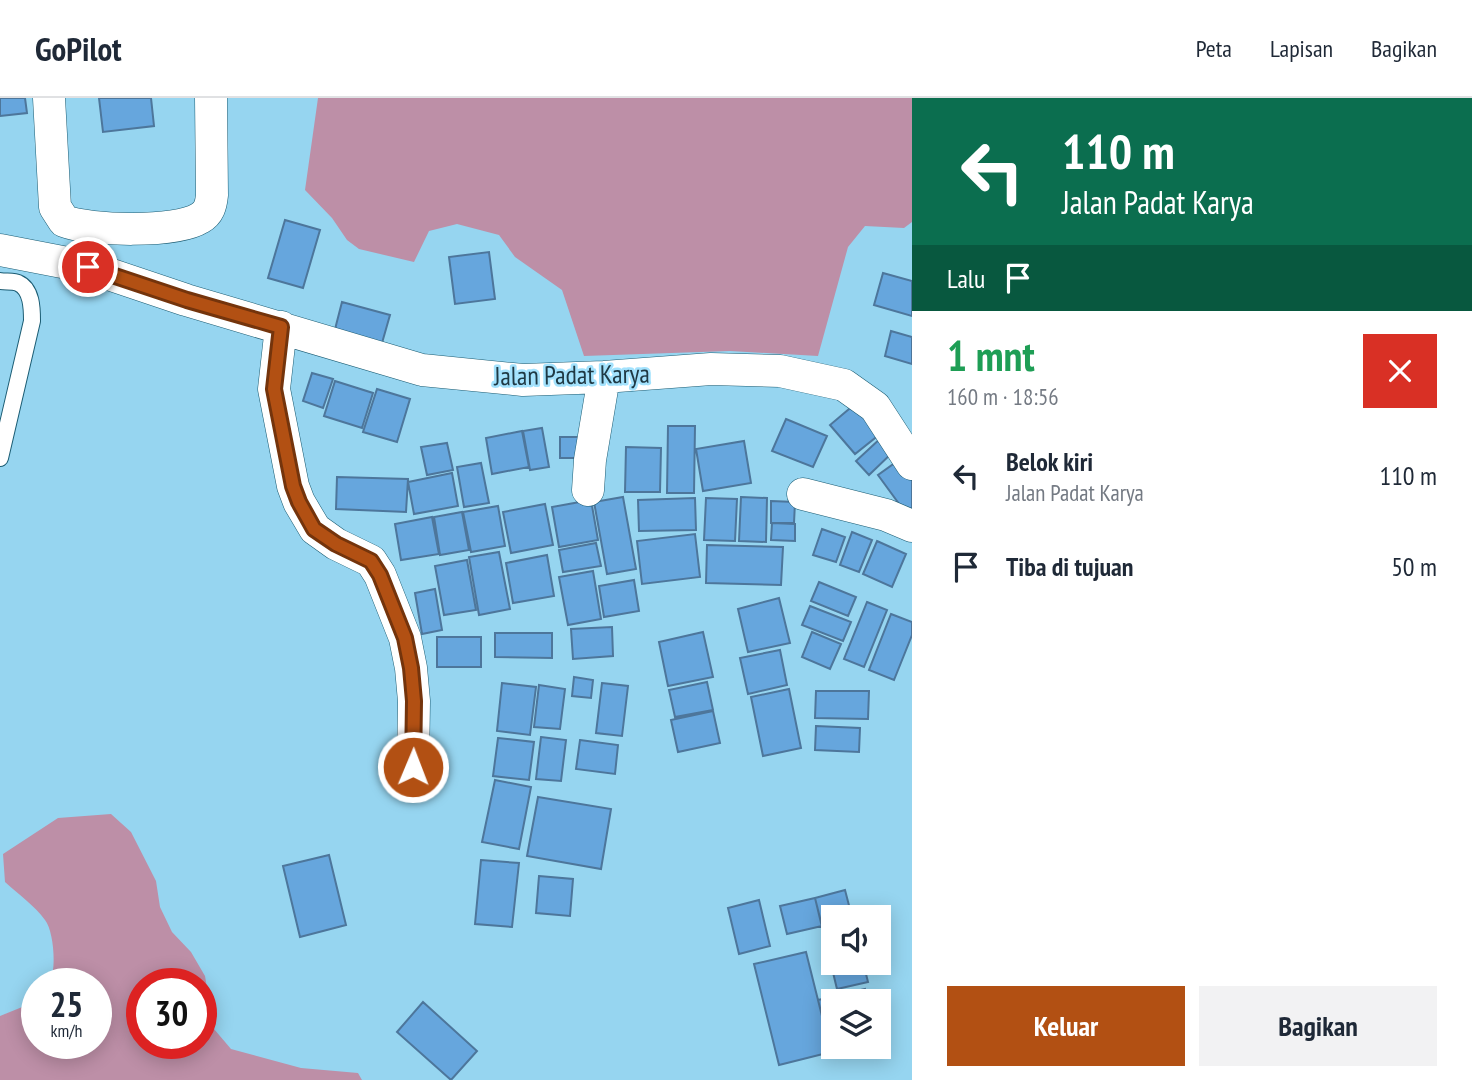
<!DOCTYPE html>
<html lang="id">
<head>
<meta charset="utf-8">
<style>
  body { margin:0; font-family:"PT Sans Narrow",sans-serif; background:#f2f2f3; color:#1f2937; height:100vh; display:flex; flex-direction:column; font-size:26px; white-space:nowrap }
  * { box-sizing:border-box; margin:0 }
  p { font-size:23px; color:#747a83 }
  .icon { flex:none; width:38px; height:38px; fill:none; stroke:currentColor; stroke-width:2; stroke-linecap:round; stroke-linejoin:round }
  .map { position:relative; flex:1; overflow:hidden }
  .drawer { display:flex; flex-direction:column; background:#fff; width:560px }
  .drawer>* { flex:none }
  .top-card { background:#0b6e4f; color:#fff; overflow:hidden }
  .controls { position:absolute; left:821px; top:807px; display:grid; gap:14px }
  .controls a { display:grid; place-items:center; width:70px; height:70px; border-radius:0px; background:#fff; box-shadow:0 4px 18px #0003; font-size:35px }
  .speed { position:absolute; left:21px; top:870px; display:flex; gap:14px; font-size:35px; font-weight:700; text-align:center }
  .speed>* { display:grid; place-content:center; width:91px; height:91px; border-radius:50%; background:#fff; box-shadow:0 4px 18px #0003; line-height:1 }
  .speed small { font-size:18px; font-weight:400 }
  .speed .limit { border:10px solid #d22; background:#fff; color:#111 }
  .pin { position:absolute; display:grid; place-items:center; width:60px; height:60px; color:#fff; margin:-30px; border:4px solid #fff; border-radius:50%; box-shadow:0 2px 7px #0007 }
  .me { position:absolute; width:77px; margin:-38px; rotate:1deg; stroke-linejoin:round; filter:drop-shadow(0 0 5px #0008) }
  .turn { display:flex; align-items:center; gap:24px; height:147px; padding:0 35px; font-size:32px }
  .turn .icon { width:91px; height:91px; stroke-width:2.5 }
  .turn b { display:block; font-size:49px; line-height:60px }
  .then { display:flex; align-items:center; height:66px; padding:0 35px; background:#0003; gap:14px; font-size:26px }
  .round { display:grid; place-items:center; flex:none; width:74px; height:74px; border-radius:0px; background:#f2f2f3 }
  .summary { display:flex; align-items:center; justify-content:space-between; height:119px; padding:0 35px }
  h1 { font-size:42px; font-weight:700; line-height:52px; color:#1e9e55 }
  .cta { display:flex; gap:14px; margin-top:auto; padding:14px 35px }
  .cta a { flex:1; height:80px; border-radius:0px; background:#b25013; color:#fff; font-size:28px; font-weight:700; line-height:80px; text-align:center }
  .cta a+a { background:#f2f2f3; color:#1f2937 }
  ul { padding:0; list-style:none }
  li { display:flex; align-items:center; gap:21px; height:91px; padding:0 35px }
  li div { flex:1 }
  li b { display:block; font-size:26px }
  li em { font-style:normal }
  header { display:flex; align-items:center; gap:42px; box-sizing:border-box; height:98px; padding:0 35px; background:#fff; border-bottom:2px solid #e0e1e3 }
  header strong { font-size:33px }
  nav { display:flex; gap:38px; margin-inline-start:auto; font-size:24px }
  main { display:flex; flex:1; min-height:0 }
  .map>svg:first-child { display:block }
  .green { fill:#bd8fa7; fill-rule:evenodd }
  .building { fill:#66a6dd; stroke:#4d769b; stroke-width:2 }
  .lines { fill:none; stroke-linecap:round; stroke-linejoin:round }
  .lane-casing { stroke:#1b5c73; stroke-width:18 }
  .street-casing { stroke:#1b5c73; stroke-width:33 }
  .lane { stroke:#fff; stroke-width:16 }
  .street { stroke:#fff; stroke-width:32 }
  .route-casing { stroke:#74340c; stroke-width:18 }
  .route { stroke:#b25013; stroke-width:12 }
  .labels { text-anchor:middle; stroke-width:5; stroke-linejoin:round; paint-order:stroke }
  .street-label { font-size:26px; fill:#1f3944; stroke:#a3e2fd }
</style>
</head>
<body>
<header>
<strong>GoPilot</strong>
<nav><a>Peta</a><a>Lapisan</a><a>Bagikan</a></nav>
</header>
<main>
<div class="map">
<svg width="912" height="982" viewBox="0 0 912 982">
  <rect width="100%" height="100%" fill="#96d5f0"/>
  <!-- green -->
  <path class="green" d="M318,0H912V124L904,130L865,128L848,149L818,258L730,253L584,258L562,192L515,159L499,137L457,126L429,133L414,164L359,151L347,142L332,120L305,92Z
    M111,716L131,734L156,783L160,809L172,834L191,854L205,878L214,931L231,951L301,970L358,975L362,982H0V918L37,903V945H96V886L49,885C57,874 54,833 45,822C35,808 18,796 5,784L3,756L58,720ZM142,886H201V945H142Z"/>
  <!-- building -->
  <path class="building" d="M0,0H25L27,15L0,18Z
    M99,0H151L154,28L103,34Z
    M285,122L320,132L303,190L268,180Z
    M489,154L495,201L455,206L449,159Z
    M883,175L912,183V218L874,207Z
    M342,204L390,217L380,252L333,239Z
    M891,233L912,239V266L885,258Z
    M312,275L333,281L323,310L303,303Z
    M335,283L373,295L362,330L324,318Z
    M377,291L410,301L397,344L363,334Z
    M855,306L880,336L855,356L830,327Z
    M786,321L827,338L813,369L772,353Z
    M668,328H695L694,395H667Z
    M542,330L549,369L530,372L523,333Z
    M522,333L529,369L492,376L486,340Z
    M560,339H584L583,360H560Z
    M882,339L894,353L869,377L856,363Z
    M744,343L751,385L703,393L696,351Z
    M447,345L453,372L427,377L421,349Z
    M626,349L661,350L660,394H625Z
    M899,362L912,380V410L905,414L878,377Z
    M481,365L489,405L464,409L457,369Z
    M452,375L458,408L414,416L408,384Z
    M337,379L408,381L406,414L336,411Z
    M623,399L636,471L607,476L594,404Z
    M741,399L767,400L766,444L739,443Z
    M695,400L696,432L639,433L638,402Z
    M706,400L737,401L735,443L704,442Z
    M591,402L598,442L559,449L552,409Z
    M771,403L795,404L794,425H771Z
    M545,406L553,447L511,455L503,414Z
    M498,408L505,448L471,454L463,414Z
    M462,414L469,452L440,457L434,419Z
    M432,419L439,456L401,462L395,426Z
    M772,425L795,426V443L771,442Z
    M822,431L845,439L836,464L813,457Z
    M852,434L872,442L859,474L840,467Z
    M695,436L700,479L642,486L637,443Z
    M877,443L906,456L892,489L863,476Z
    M596,445L601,468L563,474L559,452Z
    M707,447L783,449L781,487L706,485Z
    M499,454L510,511L479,517L469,459Z
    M547,457L554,498L513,505L506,465Z
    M467,462L476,512L444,517L435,468Z
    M593,473L601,521L568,527L559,479Z
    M634,482L639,513L604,519L599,488Z
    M819,484L856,499L848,518L811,503Z
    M435,491L442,532L422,536L415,495Z
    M779,500L790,545L748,554L738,511Z
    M867,504L887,512L864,569L844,561Z
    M810,508L851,524L843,543L802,527Z
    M891,516L912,524V537L894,582L869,572Z
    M612,529L613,558L573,561L571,531Z
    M703,534L713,579L668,588L659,544Z
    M812,534L841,546L830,571L802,559Z
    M495,535H552V560L495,559Z
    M437,539H481V569H437Z
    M780,552L787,587L748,596L740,560Z
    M574,579L593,582L591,600L572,598Z
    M707,584L713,612L675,619L669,592Z
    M502,585L536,589L530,637L497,633Z
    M602,585L628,588L622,638L596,635Z
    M539,587L565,591L560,631L534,629Z
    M789,591L801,650L763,658L751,599Z
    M816,593H869L868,621L815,620Z
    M713,613L720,645L678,654L671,622Z
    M816,628L860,630L859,654L815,652Z
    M541,639L566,642L561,683L536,681Z
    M498,640L534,644L529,682L493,678Z
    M580,642L618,647L615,676L576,671Z
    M495,682L531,689L519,751L482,744Z
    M538,699L611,711L601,771L527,758Z
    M329,757L346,827L300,839L283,768Z
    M481,762L519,765L512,829L475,826Z
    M539,778L573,781L570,818L536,815Z
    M845,792L852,819H833V864H863L868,884L837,891L815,800Z
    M815,800L822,828L787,836L780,808Z
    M759,802L770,848L739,856L728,810Z
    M806,854L831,954L779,967L754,866Z
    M865,891L868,903H833V935L827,937L818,902Z
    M423,904L477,953L451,982L397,934Z"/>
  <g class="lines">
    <defs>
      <path id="lane" d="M0,183C5,184 14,183 18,185C32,191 32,211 32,223L0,360"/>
      <path id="street" d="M49,0L55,109L64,123C90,133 176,135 200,120C209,115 211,107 212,97L211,0
        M0,152L88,169L186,202L422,272L523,282L604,279L711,271L780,273L844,287L875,309L912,366
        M281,229L274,291L293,388L299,404L315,431L336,446L371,463L380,477L405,540L411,570L414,603L413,669
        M588,392L590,362L604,279
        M803,396L886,417L912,428"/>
    </defs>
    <!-- lane casing -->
    <use href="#lane" class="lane-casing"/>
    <!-- street casing -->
    <use href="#street" class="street-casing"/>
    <!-- lane -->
    <use href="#lane" class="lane"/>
    <!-- street -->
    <use href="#street" class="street"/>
  </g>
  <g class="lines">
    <defs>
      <path id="route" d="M88,169L187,202L281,229L274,291L293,388L299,404L314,431L336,446L371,463L380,477L405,540L411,570L414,603L413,669"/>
    </defs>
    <!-- route casing -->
    <use href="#route" class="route-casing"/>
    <!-- route -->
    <use href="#route" class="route"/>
  </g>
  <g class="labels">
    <!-- street labels -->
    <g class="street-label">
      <text transform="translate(572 277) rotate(-1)" y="9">Jalan Padat Karya</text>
    </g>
  </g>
</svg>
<div class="controls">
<a><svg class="icon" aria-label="sound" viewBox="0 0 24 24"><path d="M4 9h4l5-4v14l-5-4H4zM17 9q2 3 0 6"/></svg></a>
<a><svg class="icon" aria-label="layers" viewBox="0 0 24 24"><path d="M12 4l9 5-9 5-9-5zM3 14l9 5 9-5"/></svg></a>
</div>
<div class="speed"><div>25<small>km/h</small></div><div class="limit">30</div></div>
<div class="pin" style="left:88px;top:169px;background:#d93025"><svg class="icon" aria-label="arrive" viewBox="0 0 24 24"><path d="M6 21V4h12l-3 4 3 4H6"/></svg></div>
<svg class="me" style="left:413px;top:669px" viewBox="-20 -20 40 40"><circle r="17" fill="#b25013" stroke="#fff" stroke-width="3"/><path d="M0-11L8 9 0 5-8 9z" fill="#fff"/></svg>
</div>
<section class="drawer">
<div class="top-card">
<div class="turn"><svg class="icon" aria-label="left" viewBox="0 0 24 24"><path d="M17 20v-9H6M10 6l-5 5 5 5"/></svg><div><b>110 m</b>Jalan Padat Karya</div></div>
<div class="then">Lalu<svg class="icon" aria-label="arrive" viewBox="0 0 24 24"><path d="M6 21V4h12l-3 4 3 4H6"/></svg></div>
</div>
<div class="summary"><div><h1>1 mnt</h1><p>160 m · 18:56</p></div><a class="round" style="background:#d93025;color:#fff"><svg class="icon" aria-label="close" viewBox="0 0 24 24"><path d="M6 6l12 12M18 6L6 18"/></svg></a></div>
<ul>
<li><svg class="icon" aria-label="left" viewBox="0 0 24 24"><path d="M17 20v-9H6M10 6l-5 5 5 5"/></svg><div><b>Belok kiri</b><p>Jalan Padat Karya</p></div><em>110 m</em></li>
<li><svg class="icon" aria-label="arrive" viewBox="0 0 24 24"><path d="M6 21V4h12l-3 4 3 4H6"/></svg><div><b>Tiba di tujuan</b></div><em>50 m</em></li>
</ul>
<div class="cta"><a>Keluar</a><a>Bagikan</a></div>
</section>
</main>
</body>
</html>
